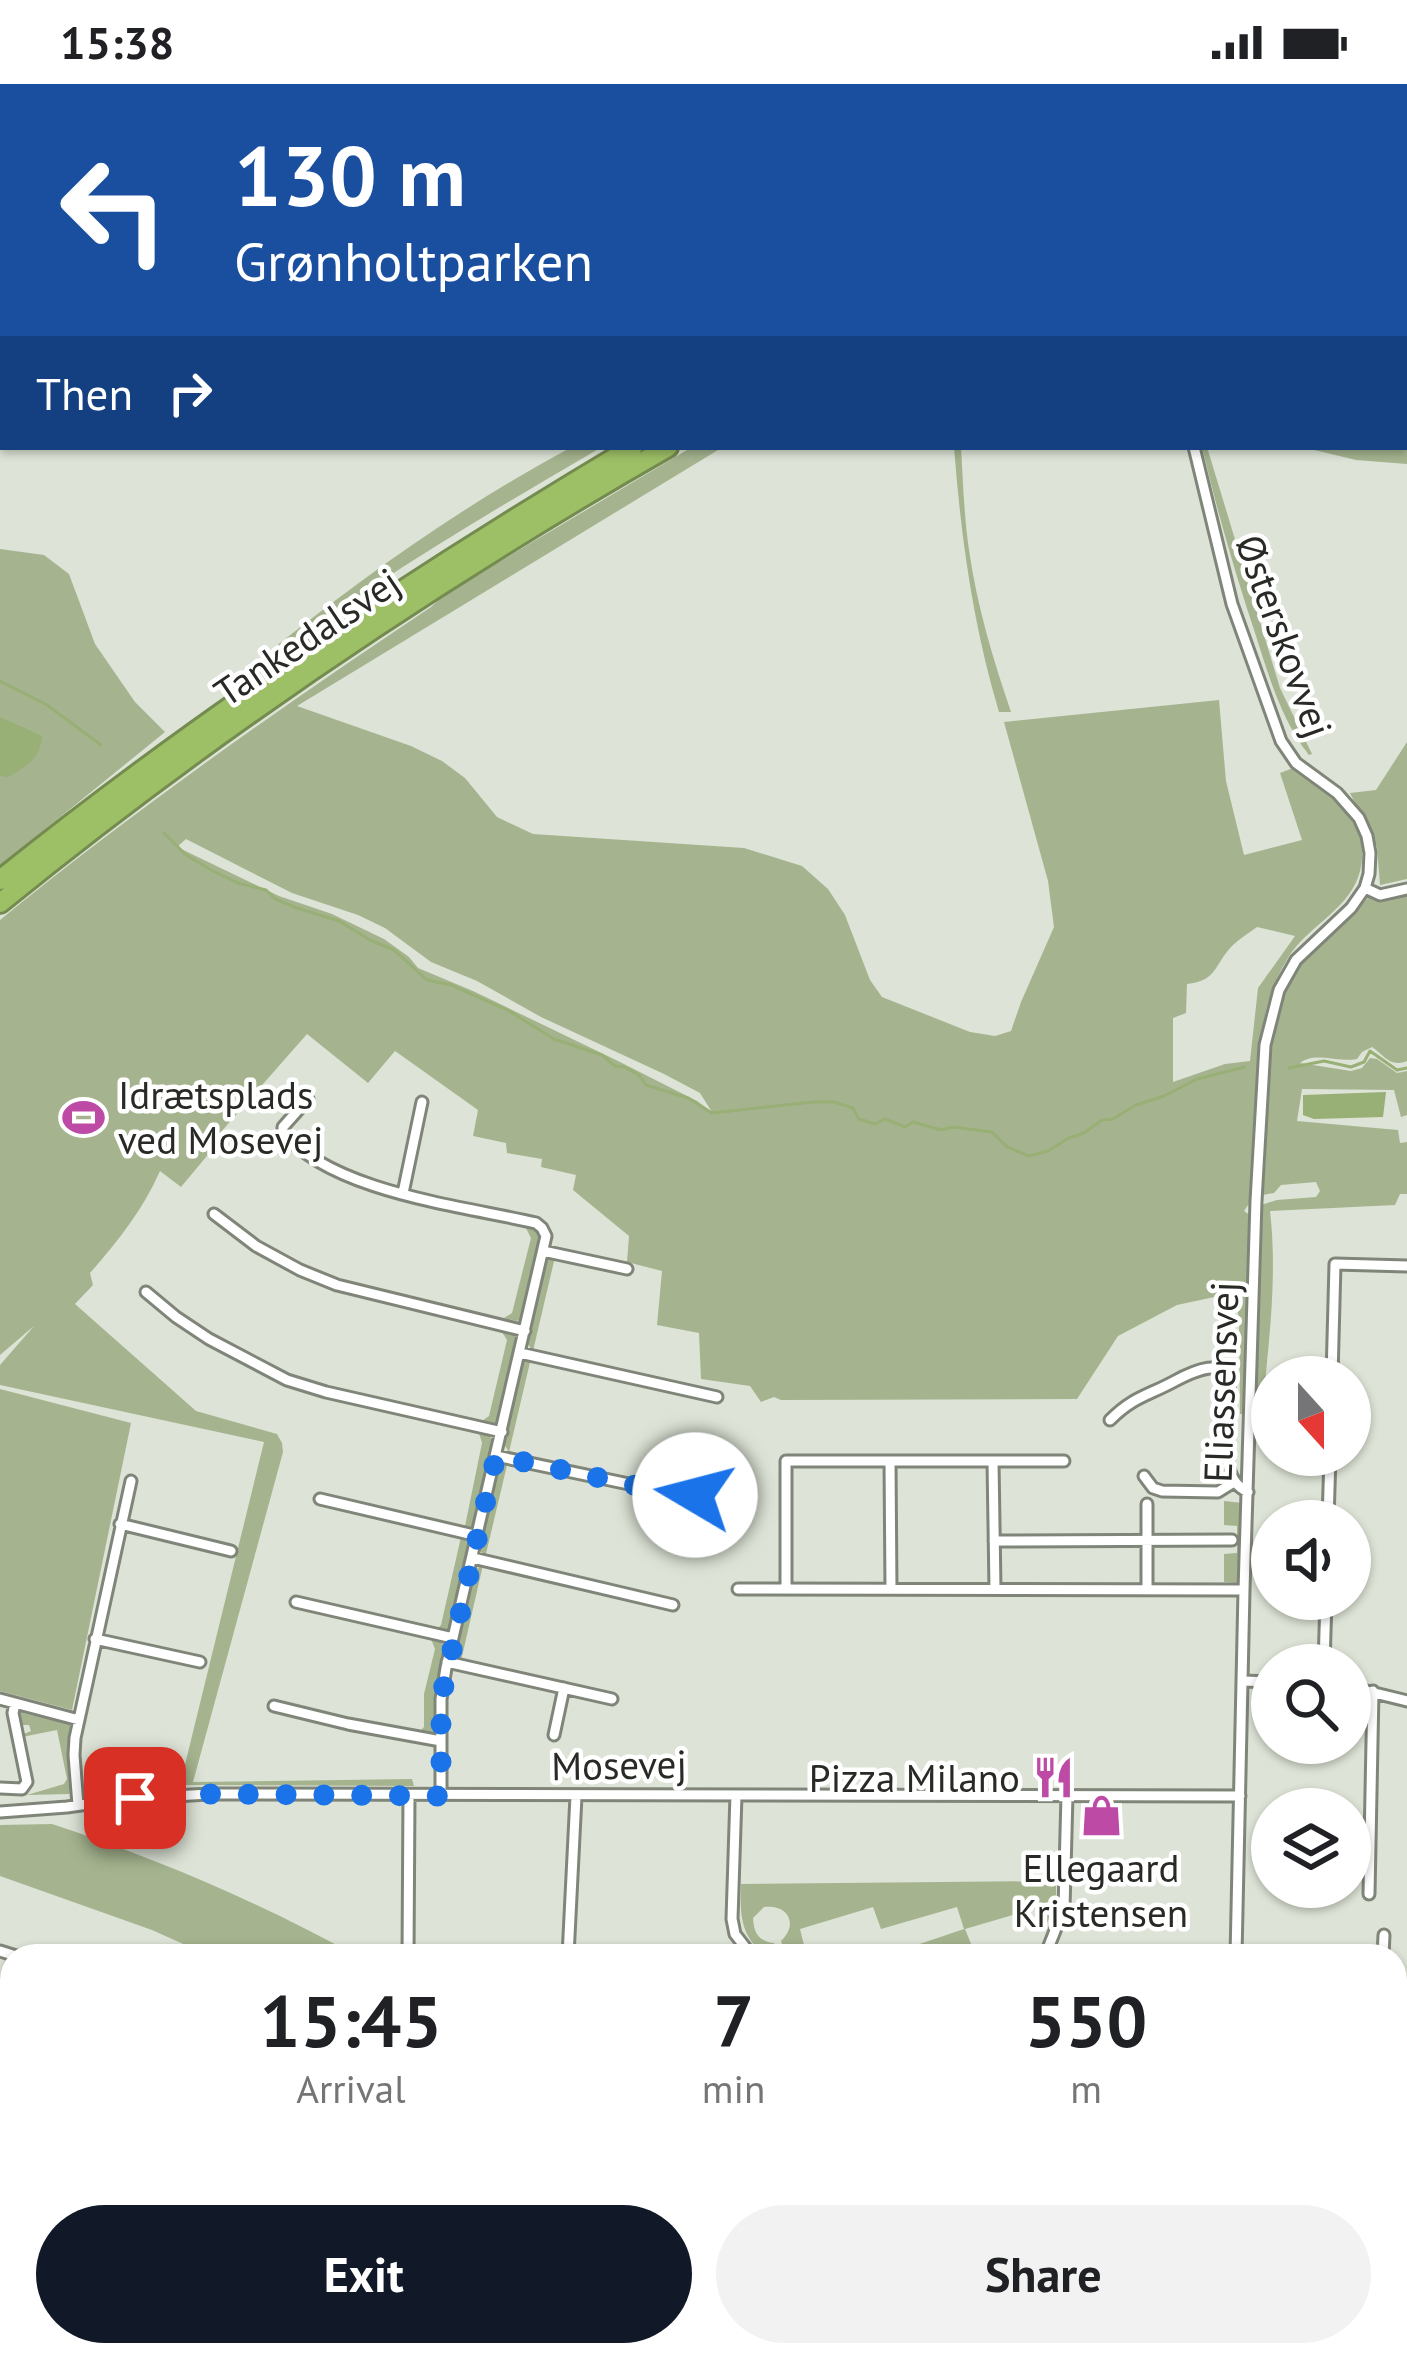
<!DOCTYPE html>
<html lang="en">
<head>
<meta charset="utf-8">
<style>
  body { margin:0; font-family:"PT Sans",sans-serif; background:#f2f2f2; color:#202124; height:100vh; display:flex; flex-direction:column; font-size:45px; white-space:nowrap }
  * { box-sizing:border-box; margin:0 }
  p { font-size:39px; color:#757577 }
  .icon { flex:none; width:66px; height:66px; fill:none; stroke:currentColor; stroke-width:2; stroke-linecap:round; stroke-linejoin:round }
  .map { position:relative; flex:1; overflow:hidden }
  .details { position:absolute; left:0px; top:1860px; width:1407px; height:423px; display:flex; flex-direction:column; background:#fff; border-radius:36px 36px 0 0; box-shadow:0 3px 9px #0004 }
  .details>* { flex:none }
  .hud { position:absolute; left:0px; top:0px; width:1407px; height:366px; box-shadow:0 3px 9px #0004; background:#1a4fa0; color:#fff; overflow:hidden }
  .needle { width:78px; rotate:159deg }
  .fabs { position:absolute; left:1251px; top:1272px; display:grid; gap:24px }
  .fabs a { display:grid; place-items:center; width:120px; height:120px; border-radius:50%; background:#fff; box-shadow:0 3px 9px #0004; font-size:60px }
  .pin { position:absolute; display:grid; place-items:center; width:102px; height:102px; color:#fff; margin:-51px; border-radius:24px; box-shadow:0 6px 18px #0006 }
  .me { position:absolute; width:132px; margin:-66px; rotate:278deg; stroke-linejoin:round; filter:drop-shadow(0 0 9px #0008) }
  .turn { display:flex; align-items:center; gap:42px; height:252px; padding:0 36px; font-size:54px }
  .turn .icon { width:156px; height:156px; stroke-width:2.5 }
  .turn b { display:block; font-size:84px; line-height:102px }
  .then { display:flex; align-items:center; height:114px; padding:0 36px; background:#0003; gap:24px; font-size:45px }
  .eta { display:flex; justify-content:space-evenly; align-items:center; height:204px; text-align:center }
  .eta b { font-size:72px; font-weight:700; line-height:84px }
  .button { display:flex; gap:24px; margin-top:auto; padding:24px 36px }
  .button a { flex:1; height:138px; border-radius:72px; background:#111827; color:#fff; font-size:48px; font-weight:700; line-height:138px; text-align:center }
  .button a+a { background:#f2f2f2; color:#202124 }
  .status { display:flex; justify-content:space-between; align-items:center; height:84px; padding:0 60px; background:#fff; direction:ltr }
  .status svg { height:33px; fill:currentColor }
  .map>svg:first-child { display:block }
  .built { fill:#d1d9c6 }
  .green { fill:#a5b48f; fill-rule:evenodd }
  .water { fill:#98af75 }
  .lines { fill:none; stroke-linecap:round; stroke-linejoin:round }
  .stream { stroke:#98af75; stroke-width:3 }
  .street-casing { stroke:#808579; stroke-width:15 }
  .highway-casing { stroke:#748b4f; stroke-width:24 }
  .street { stroke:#fff; stroke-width:9 }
  .highway { stroke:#9dbf65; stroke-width:18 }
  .route { stroke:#1a73e8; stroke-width:21; stroke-dasharray:0 37.8 }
  .labels { text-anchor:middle; stroke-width:9; stroke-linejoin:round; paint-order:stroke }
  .street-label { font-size:39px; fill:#282a25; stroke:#fff }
  .poi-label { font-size:39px; fill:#282a25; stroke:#fff; text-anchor:start }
</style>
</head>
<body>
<div class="status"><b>15:38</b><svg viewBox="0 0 49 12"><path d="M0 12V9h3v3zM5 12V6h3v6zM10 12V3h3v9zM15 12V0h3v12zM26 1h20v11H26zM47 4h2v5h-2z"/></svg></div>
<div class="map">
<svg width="1407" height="2282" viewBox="0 0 1407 2282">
  <rect width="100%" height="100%" fill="#dde3d6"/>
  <!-- built -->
  <path class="built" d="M1040,2271H1137L1136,2282H1036L1032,2274Z"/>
  <!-- green -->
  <path class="green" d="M0,0H622L621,3H3V247H0Z
    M1373,0H1407V171L1404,166V3H1375Z
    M1407,312V380L1356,376L1302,363H1404V313Z
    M572,363H602C478,435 355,508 241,596L239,592C345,506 452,427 572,363Z
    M692,363H723L297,622L411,662L442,677L465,694L497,733L533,750L744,764L802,782L828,805L845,831L870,896L882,913L970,948L995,952L1011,947L1021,918L1054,843L1048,797L1004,638L1219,616L1226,697L1244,771L1302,756L1280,689L1293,684C1314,701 1351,719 1360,746C1363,754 1363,766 1362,774C1359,823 1311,837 1288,874C1266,909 1259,948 1260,989L1269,986C1271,957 1275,919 1289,894C1307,862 1343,837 1369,813L1383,815L1407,809V977C1390,984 1384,971 1372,963L1362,968L1357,975C1338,979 1315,967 1300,979L1351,987L1362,984L1370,974L1377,975L1397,989L1407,987V1031L1401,1033L1394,1006L1302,1005L1297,1037L1398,1046L1400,1059L1407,1058V1110H1400L1395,1121L1270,1127C1277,1188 1270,1248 1264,1309H1257L1261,1121L1277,1116L1316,1113L1320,1107L1316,1098L1281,1101L1274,1109L1263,1111L1266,1071L1254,1069L1251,1117L1244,1127L1250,1131L1251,1136L1247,1330H1240L1239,1234L1233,1209L1177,1221L1118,1252L1077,1315L781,1316L774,1313L761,1318L750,1302L701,1295L699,1249L657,1241L662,1187L627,1178L629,1152L573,1106L576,1091L541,1083L542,1075L507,1069L506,1059L473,1052L478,1026L395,967L368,999L307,950L213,1057L216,1061L181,1103L160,1087C143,1126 118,1157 90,1189L93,1201L75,1220L196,1327L277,1350L282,1359L283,1368L193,1698L412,1695L414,1702L180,1701L264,1358L0,1301V1281L34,1242L0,1271V836C137,724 283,622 431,523L445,510ZM186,755L292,809L358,831L385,844L431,878L477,897L541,933L664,990L700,1009L712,1028L697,1017L618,977L473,907L418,884L409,873L384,855L332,830L279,812L177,763ZM1257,843L1295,852L1258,904L1250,977L1225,980L1173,998V934L1186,929L1187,900C1217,897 1214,881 1232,862C1239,855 1249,849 1257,843Z
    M954,363H961C963,397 964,432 969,466C977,522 993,575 1011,628H999C973,541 961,454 954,363Z
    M1202,363H1207L1280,604L1312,670L1309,671C1282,637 1269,593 1256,552C1235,489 1217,427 1202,363Z
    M0,465L44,471L69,490L95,560L135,618L165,648L0,782Z
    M1407,658V795L1380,801L1377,763L1350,709L1376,706Z
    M526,1144L537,1145L541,1156L522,1235L517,1237L504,1234L512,1229L531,1154Z
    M555,1173L533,1267L527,1259L546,1176Z
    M504,1246L512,1248L518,1255L498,1337L494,1340L482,1337L489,1332L507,1256L502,1248Z
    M531,1274L509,1368L504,1360L522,1279Z
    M0,1305L131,1339L72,1626L0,1607Z
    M479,1349L489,1351L494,1359L474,1442L467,1444L465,1442L482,1359Z
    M508,1377L485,1474L480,1466L499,1381Z
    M1224,1417L1243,1419L1239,1499L1224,1498V1470L1237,1469V1442L1224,1441Z
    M701,1420L729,1424L721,1462L695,1460Z
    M461,1453H465L470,1460L451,1544L443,1549L436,1546L441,1541Z
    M483,1481L461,1577L456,1569L474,1486Z
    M431,1555L442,1556L445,1565L436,1616V1646L432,1650L419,1648L424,1643V1610L435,1565Z
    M19,1628L73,1641L68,1672L72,1706L69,1710L27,1711L64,1700L67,1695L57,1646L22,1653L21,1651L31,1647L29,1641H19Z
    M52,1740C158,1775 259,1818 357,1872H210L152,1846L0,1792V1741Z
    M1056,1797V1813L1046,1843L1040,1823L965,1845L976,1872H899L893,1869L964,1845L957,1823L881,1845L873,1823L800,1845L806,1869L786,1872L781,1857C799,1840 788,1820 764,1823L753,1834C754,1849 758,1857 774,1859L778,1872H766C740,1852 740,1831 741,1800Z
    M568,2271H843L850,2276L851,2282H573Z"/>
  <!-- water -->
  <path class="water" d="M0,633L42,652C41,674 26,683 8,693L0,692Z
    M1386,1008L1383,1033L1314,1035L1303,1031V1011Z"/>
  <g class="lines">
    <!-- stream -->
    <path class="stream" d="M218,3L219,0
      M409,3L410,0
      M475,3V0
      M0,255L3,253
      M1404,360L1407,359
      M0,597L47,621L101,661
      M164,749L186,771L213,787L238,799L266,806L275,815L297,824L339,837L370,856L394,866L427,896L451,901L509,927L554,955L602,971L615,982L624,983L639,991L646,1001L688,1014L712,1029L813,1018H834L853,1024L859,1035L875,1040L885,1035L905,1043L913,1038L941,1046L953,1043L992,1048L1007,1063L1029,1072L1048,1067L1069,1054L1084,1049L1102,1036L1113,1035L1136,1021L1164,1012L1197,995L1245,983
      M1289,984L1324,977L1351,983L1364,978L1370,967L1397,986L1407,984"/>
    <defs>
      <path id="street" d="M1102,0L1103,3
        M1194,363L1232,520L1281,657L1296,679L1337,709L1359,734L1367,752L1370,769L1369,790L1365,804
        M308,1015L283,1043V1048C331,1108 463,1122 536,1139L542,1144L546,1152L446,1584L441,1615V1712
        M403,1109L422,1018
        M214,1130L256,1162L300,1186L337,1201L525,1247
        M543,1167L627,1185
        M146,1208L176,1233L209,1255L287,1296L326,1308L502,1348
        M520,1269L717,1313
        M1332,1293L1335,1180L1407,1182
        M1110,1336C1133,1313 1147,1312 1173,1298C1281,1239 1190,1383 1248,1408
        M496,1372L643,1403L708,1412
        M890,1377L891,1505
        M993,1377L995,1505
        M1144,1392L1153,1404L1162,1407L1218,1408L1234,1398
        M320,1415L478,1452
        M1147,1420V1506
        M1328,1437L1330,1371
        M120,1440L231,1467
        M994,1457L1232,1456
        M473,1474L673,1521
        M738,1505L1244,1506
        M786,1505V1377H1064
        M296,1518L453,1554
        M95,1555L200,1578
        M447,1578L612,1615
        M1324,1581L1326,1515
        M1243,1597L1272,1598
        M1350,1603L1407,1617
        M0,1615L79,1636
        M274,1622L348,1640L441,1657
        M554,1651L564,1604
        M0,1704L22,1705L27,1698L13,1629L15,1619
        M736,1711L732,1835L735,1850L752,1872
        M78,1721L74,1671L75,1654L131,1397
        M0,1728L67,1723L122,1715L209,1710L1240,1712
        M1369,1810L1373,1607
        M0,1867L16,1872
        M408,1872L409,1712
        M568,1872L576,1712
        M1045,1872L1064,1824L1067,1711
        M1236,1872L1244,1506L1256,1117L1265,961L1279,906L1296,876L1351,824L1365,804L1380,811L1407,805
        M1383,1872L1384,1851
        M1395,2045L1407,2055
        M0,2138H12
        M1395,2143L1398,2090L1407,2066
        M1395,2163L1407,2164
        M89,2271L92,2282
        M241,2271L244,2282
        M439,2271L443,2282
        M1020,2271L1026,2282
        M1223,2282V2271
        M1391,2282V2271"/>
      <path id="highway" d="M1266,3L1271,0
        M1302,3L1307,0
        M0,796C200,635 413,494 633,363
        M0,819C209,649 434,497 668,363"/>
    </defs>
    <!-- street casing -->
    <use href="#street" class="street-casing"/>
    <!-- highway casing -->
    <use href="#highway" class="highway-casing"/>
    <!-- street -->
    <use href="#street" class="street"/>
    <!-- highway -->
    <use href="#highway" class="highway"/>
  </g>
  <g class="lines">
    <!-- route -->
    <path class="route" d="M135,1714L209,1710L441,1712V1615L496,1372L643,1403L695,1411"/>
  </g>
  <!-- icons -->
  <defs>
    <symbol id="stadium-bare" viewBox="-9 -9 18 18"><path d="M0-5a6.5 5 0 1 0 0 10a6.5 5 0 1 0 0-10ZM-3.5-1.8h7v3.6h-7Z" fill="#bd4ba6" stroke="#fff" stroke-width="2.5" paint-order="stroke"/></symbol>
    <symbol id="restaurant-bare" viewBox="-9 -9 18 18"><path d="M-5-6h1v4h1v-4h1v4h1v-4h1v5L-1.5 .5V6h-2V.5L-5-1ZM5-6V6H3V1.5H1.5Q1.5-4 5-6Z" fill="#bd4ba6" stroke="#fff" stroke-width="2.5" paint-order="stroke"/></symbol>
    <symbol id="shop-bare" viewBox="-9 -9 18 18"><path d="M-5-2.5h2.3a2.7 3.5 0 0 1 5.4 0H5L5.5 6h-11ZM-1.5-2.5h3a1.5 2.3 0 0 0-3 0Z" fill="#bd4ba6" stroke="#fff" stroke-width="2.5" paint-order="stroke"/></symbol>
  </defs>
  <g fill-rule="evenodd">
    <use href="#stadium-bare" x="54" y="1004" width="59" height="59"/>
    <use href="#restaurant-bare" x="1024" y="1664" width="59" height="59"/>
    <use href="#shop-bare" x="1072" y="1702" width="59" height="59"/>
  </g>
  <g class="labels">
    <!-- street labels -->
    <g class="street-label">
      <text transform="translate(1284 552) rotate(70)" y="14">Østerskovvej</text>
      <text transform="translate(307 553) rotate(-34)" y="14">Tankedalsvej</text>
      <text transform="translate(1221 1298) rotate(-88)" y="14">Eliassensvej</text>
      <text transform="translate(619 1681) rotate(-1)" y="14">Mosevej</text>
    </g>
    <!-- poi labels -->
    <g class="poi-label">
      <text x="118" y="1025">Idrætsplads<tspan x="118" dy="45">ved Mosevej</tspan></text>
      <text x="1020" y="1708" text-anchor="end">Pizza Milano</text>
      <text x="1101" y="1798" text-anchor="middle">Ellegaard<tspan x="1101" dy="45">Kristensen</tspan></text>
    </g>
  </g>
</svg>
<div class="fabs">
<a><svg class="needle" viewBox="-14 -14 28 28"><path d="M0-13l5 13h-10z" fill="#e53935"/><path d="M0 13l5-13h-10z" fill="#757577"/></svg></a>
<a><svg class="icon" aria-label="sound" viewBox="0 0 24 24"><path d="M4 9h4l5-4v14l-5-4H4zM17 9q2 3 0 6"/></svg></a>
<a><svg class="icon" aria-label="search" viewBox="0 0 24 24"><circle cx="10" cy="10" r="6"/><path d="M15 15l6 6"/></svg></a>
<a><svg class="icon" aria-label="layers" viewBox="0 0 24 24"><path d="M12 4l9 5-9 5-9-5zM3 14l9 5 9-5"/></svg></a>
</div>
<div class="pin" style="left:135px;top:1714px;background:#d93025"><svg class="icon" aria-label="arrive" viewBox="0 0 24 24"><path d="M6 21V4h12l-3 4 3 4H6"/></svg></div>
<svg class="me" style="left:695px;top:1411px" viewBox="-20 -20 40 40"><circle r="19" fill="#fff"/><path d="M0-13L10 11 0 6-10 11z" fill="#1a73e8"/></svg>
<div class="hud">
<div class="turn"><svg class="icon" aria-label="left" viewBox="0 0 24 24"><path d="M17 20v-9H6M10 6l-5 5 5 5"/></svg><div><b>130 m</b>Grønholtparken</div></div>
<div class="then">Then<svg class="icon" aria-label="right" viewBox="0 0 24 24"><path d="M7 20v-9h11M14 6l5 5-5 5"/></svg></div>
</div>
<section class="details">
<div class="eta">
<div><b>15:45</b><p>Arrival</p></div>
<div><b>7</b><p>min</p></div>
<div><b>550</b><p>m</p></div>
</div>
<div class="button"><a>Exit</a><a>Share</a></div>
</section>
</div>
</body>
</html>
